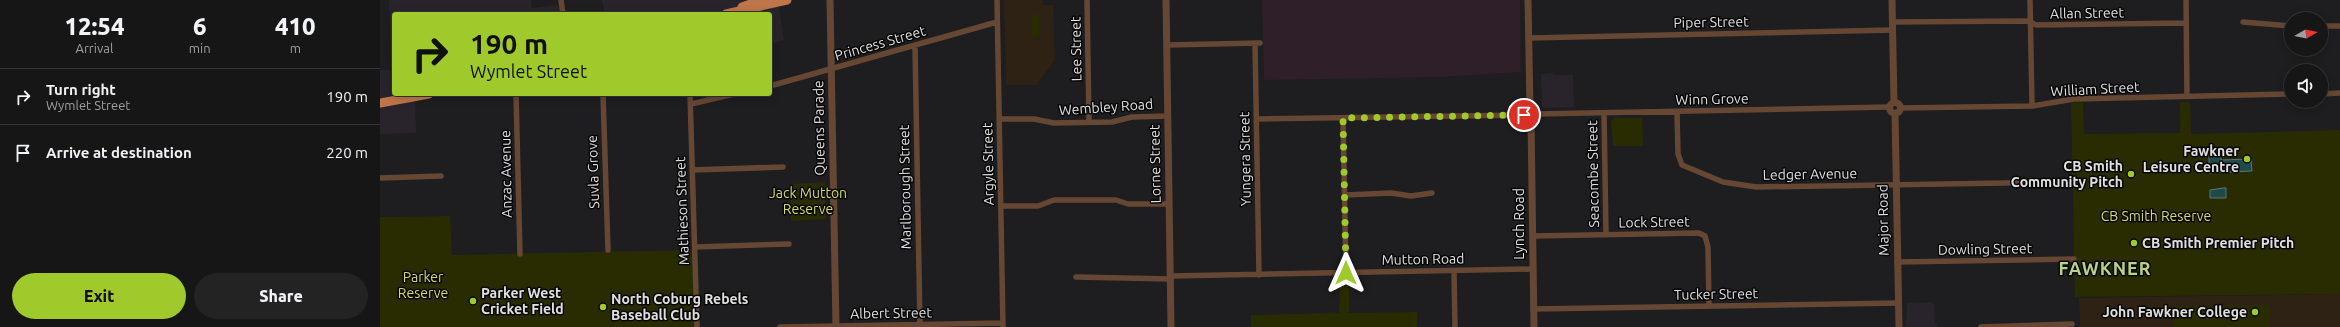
<!DOCTYPE html>
<html lang="en">
<head>
<meta charset="utf-8">
<style>
  body { margin:0; font-family:Ubuntu,sans-serif; background:#232324; color:#f1f3f6; height:100vh; display:flex; flex-direction:column; font-size:15px; white-space:nowrap }
  * { box-sizing:border-box; margin:0 }
  p { font-size:13px; color:#9e9fa1 }
  .icon { flex:none; width:22px; height:22px; fill:none; stroke:currentColor; stroke-width:2; stroke-linecap:round; stroke-linejoin:round }
  .map { position:relative; flex:1; overflow:hidden }
  .drawer { display:flex; flex-direction:column; background:#161617; width:380px }
  .drawer>* { flex:none }
  .hud { position:absolute; left:12px; top:12px; width:380px; height:84px; border-radius:4px; box-shadow:0 2px 10px #0003,0 0 0 1px #353536; background:#a0c92c; color:#111; overflow:hidden }
  .needle { width:26px; rotate:81deg }
  .buttons { position:absolute; left:1904px; top:12px; display:grid; gap:8px }
  .buttons a { display:grid; place-items:center; width:44px; height:44px; border-radius:50%; background:#161617; box-shadow:0 2px 10px #0003,0 0 0 1px #353536; font-size:20px }
  .pin { position:absolute; display:grid; place-items:center; width:34px; height:34px; color:#fff; margin:-17px; border:2px solid #fff; border-radius:50%; box-shadow:0 1px 4px #0007 }
  .me { position:absolute; width:44px; margin:-22px; rotate:0deg; stroke-linejoin:round; filter:drop-shadow(0 0 3px #0008) }
  .turn { display:flex; align-items:center; gap:14px; height:84px; padding:0 12px; font-size:18px }
  .turn .icon { width:52px; height:52px; stroke-width:2.5 }
  .turn b { display:block; font-size:28px; line-height:34px }
  .eta { display:flex; justify-content:space-evenly; align-items:center; height:68px; text-align:center }
  .eta b { font-size:24px; font-weight:800; line-height:28px }
  .button { display:flex; gap:8px; margin-top:auto; padding:8px 12px }
  .button a { flex:1; height:46px; border-radius:24px; background:#a0c92c; color:#111; font-size:16px; font-weight:800; line-height:46px; text-align:center }
  .button a+a { background:#232324; color:#f1f3f6 }
  ul { padding:0; list-style:none }
  li { display:flex; align-items:center; gap:12px; height:56px; padding:0 12px; border-top:1px solid #353536 }
  li div { flex:1 }
  li b { display:block; font-size:15px }
  li em { font-style:normal }
  main { display:flex; flex:1; min-height:0 }
  .map>svg:first-child { display:block }
  .built { fill:#29242b }
  .industrial { fill:#2f1f28 }
  .education { fill:#2e2214 }
  .green { fill:#292c00 }
  .water { fill:#20494a; stroke:#5a7677 }
  .lines { fill:none; stroke-linecap:round; stroke-linejoin:round }
  .minor { stroke:#664734; stroke-width:5.5 }
  .tertiary { stroke:#664734; stroke-width:7 }
  .trunk { stroke:#be764a; stroke-width:9 }
  .route { stroke:#a0c92c; stroke-width:7; stroke-dasharray:0 12.6 }
  .poi-dot { fill:#a0c92c; stroke:#080708; stroke-width:1.5 }
  .labels { text-anchor:middle; stroke-width:3; stroke-linejoin:round; paint-order:stroke }
  .street-label { font-size:14px; fill:#e1e0e1; stroke:#080708 }
  .poi-label { font-size:14px; font-weight:bold; fill:#e1e0e1; stroke:#080708; text-anchor:end }
  .park-label { font-size:14px; fill:#d3dc62; stroke:#080708 }
  .district-label { font-size:18px; font-weight:bold; letter-spacing:1px; fill:#b8d188; stroke:#080708 }
</style>
</head>
<body>
<main>
<section class="drawer">
<div class="eta">
<div><b>12:54</b><p>Arrival</p></div>
<div><b>6</b><p>min</p></div>
<div><b>410</b><p>m</p></div>
</div>
<ul>
<li><svg class="icon" aria-label="right" viewBox="0 0 24 24"><path d="M7 20v-9h11M14 6l5 5-5 5"/></svg><div><b>Turn right</b><p>Wymlet Street</p></div><em>190 m</em></li>
<li><svg class="icon" aria-label="arrive" viewBox="0 0 24 24"><path d="M6 21V4h12l-3 4 3 4H6"/></svg><div><b>Arrive at destination</b></div><em>220 m</em></li>
</ul>
<div class="button"><a>Exit</a><a>Share</a></div>
</section>
<div class="map">
<svg width="1960" height="327" viewBox="0 0 1960 327">
  <rect width="100%" height="100%" fill="#1e1d1f"/>
  <!-- built -->
  <path class="built" d="M9,0H151L152,8L177,5L187,14H14V94H35L36,133L0,134V70H11Z
    M222,0H398L404,40L390,44V14H201L224,11Z
    M1173,73V75H1193L1194,107L1162,108L1161,74Z
    M1551,302L1554,305L1555,324H1557V327H1526L1527,303Z"/>
  <!-- industrial -->
  <path class="industrial" d="M882,0H1140L1141,72L1061,77L884,80Z"/>
  <!-- education -->
  <path class="education" d="M624,0H663V5H673L675,60L656,85H626Z
    M1960,294V327H1700L1699,298Z"/>
  <!-- green -->
  <path class="green" d="M652,15H659V36L652,37Z
    M1703,102L1704,134L1800,133V102H1810L1811,134L1960,130V294L1695,297L1691,103Z
    M1234,118H1262L1263,146H1233L1231,121Z
    M445,182L446,219L411,221L409,184Z
    M70,216L72,255L312,250L315,327H0V217Z
    M960,280H969V313L1037,312V327H871V315L959,313Z
    M1889,305V327H1794V306Z"/>
  <!-- water -->
  <path class="water" d="M1829,150H1840L1841,160L1871,159L1872,171L1829,173Z
    M1843,188H1846V198H1830V190Z"/>
  <g class="lines">
    <!-- minor -->
    <path class="minor" d="M181,0L183,14
      M617,0L623,327
      M707,0L709,122
      M1650,0L1652,106
      M1806,0L1807,97
      M1513,22L1645,21L1651,22L1656,25L1806,23
      M1863,22L1911,26
      M1941,26H1960
      M1149,38L1513,30
      M875,43L879,275
      M787,45L880,43
      M535,46L540,327
      M390,86L617,22
      M136,94L140,254
      M223,94L228,250
      M310,94L317,327
      M1941,94L1960,93
      M311,104L354,94
      M1520,108L1652,106L1694,99L1911,94
      M1297,112L1298,154L1302,165L1343,182L1376,187L1689,182
      M1224,113L1226,234
      M1156,114L1509,107
      M963,118L966,273
      M619,119H654L674,123L732,122L752,117L788,116
      M877,119L1144,115
      M312,170L403,167
      M0,178L61,176
      M965,195L1011,193L1031,196L1052,193
      M621,206H658L674,200H736L748,204H789
      M1153,236L1319,233L1325,236L1328,247L1329,306
      M315,247L409,244
      M1517,262L1694,259
      M1074,271L1075,327
      M791,276L1152,269
      M696,277L791,279
      M1153,309L1518,303
      M400,327L623,323
      M1601,327L1692,324"/>
    <!-- tertiary -->
    <path class="tertiary" d="M450,0L456,327
      M786,0L791,327
      M1148,0L1150,109
      M1512,0L1514,102
      M1509.5 108a5.5 5.5 0 1 1 11 0a5.5 5.5 0 1 1-11 0Z
      M1144 115a6 6 0 1 1 12 0a6 6 0 1 1-12 0Z
      M1515,113L1519,327
      M1151,120L1154,327"/>
    <!-- trunk -->
    <path class="trunk" d="M362,7L382,0
      M346,14L407,0
      M0,103L49,94"/>
  </g>
  <g class="lines">
    <!-- route -->
    <path class="route" d="M966,273L963,118L1144,115"/>
  </g>
  <!-- markers -->
  <g class="poi-dot">
    <circle cx="1867" cy="159" r="4"/>
    <circle cx="1751" cy="174" r="4"/>
    <circle cx="1754" cy="243" r="4"/>
    <circle cx="93" cy="301" r="4"/>
    <circle cx="223" cy="307" r="4"/>
    <circle cx="1875" cy="312" r="4"/>
  </g>
  <g class="labels">
    <!-- street labels -->
    <g class="street-label">
      <text transform="translate(1707 13) rotate(-1)" y="5">Allan Street</text>
      <text transform="translate(1331 22) rotate(-1)" y="5">Piper Street</text>
      <text transform="translate(500 43) rotate(-16)" y="5">Princess Street</text>
      <text transform="translate(696 49) rotate(-91)" y="5">Lee Street</text>
      <text transform="translate(1715 89) rotate(-3)" y="5">William Street</text>
      <text transform="translate(1332 99) rotate(-1)" y="5">Winn Grove</text>
      <text transform="translate(726 107) rotate(-4)" y="5">Wembley Road</text>
      <text transform="translate(439 128) rotate(-91)" y="5">Queens Parade</text>
      <text transform="translate(865 159) rotate(-91)" y="5">Yungera Street</text>
      <text transform="translate(608 164) rotate(-91)" y="5">Argyle Street</text>
      <text transform="translate(775 164) rotate(-91)" y="5">Lorne Street</text>
      <text transform="translate(213 172) rotate(-92)" y="5">Suvla Grove</text>
      <text transform="translate(126 174) rotate(-91)" y="5">Anzac Avenue</text>
      <text transform="translate(1213 174) rotate(-91)" y="5">Seacombe Street</text>
      <text transform="translate(1430 174) rotate(-1)" y="5">Ledger Avenue</text>
      <text transform="translate(525 187) rotate(-91)" y="5">Marlborough Street</text>
      <text transform="translate(302 211) rotate(-92)" y="5">Mathieson Street</text>
      <text transform="translate(1503 220) rotate(-91)" y="5">Major Road</text>
      <text transform="translate(1274 222) rotate(-1)" y="5">Lock Street</text>
      <text transform="translate(1139 224) rotate(-90)" y="5">Lynch Road</text>
      <text transform="translate(1605 249) rotate(-1)" y="5">Dowling Street</text>
      <text transform="translate(1043 259) rotate(-1)" y="5">Mutton Road</text>
      <text transform="translate(1336 294) rotate(-1)" y="5">Tucker Street</text>
      <text transform="translate(511 313) rotate(-1)" y="5">Albert Street</text>
    </g>
    <!-- poi labels -->
    <g class="poi-label">
      <text x="1859" y="156">Fawkner<tspan x="1859" dy="16">Leisure Centre</tspan></text>
      <text x="1743" y="171">CB Smith<tspan x="1743" dy="16">Community Pitch</tspan></text>
      <text x="1762" y="248" text-anchor="start">CB Smith Premier Pitch</text>
      <text x="101" y="298" text-anchor="start">Parker West<tspan x="101" dy="16">Cricket Field</tspan></text>
      <text x="231" y="304" text-anchor="start">North Coburg Rebels<tspan x="231" dy="16">Baseball Club</tspan></text>
      <text x="1867" y="317">John Fawkner College</text>
    </g>
    <!-- park labels -->
    <g class="park-label">
      <text x="428" y="198">Jack Mutton<tspan x="428" dy="16">Reserve</tspan></text>
      <text x="1776" y="221">CB Smith Reserve</text>
      <text x="43" y="282">Parker<tspan x="43" dy="16">Reserve</tspan></text>
    </g>
    <!-- district labels -->
    <g class="district-label">
      <text x="1725" y="275">FAWKNER</text>
    </g>
  </g>
</svg>
<div class="buttons">
<a><svg class="needle" viewBox="-14 -14 28 28"><path d="M0-13l5 13h-10z" fill="#e53935"/><path d="M0 13l5-13h-10z" fill="#9e9fa1"/></svg></a>
<a><svg class="icon" aria-label="sound" viewBox="0 0 24 24"><path d="M4 9h4l5-4v14l-5-4H4zM17 9q2 3 0 6"/></svg></a>
</div>
<div class="pin" style="left:1144px;top:115px;background:#d93025"><svg class="icon" aria-label="arrive" viewBox="0 0 24 24"><path d="M6 21V4h12l-3 4 3 4H6"/></svg></div>
<svg class="me" style="left:966px;top:273px" viewBox="-20 -20 40 40"><path d="M0-17L14 15 0 8-14 15z" fill="#a0c92c" stroke="#fff" stroke-width="4"/></svg>
<div class="hud">
<div class="turn"><svg class="icon" aria-label="right" viewBox="0 0 24 24"><path d="M7 20v-9h11M14 6l5 5-5 5"/></svg><div><b>190 m</b>Wymlet Street</div></div>
</div>
</div>
</main>
</body>
</html>
